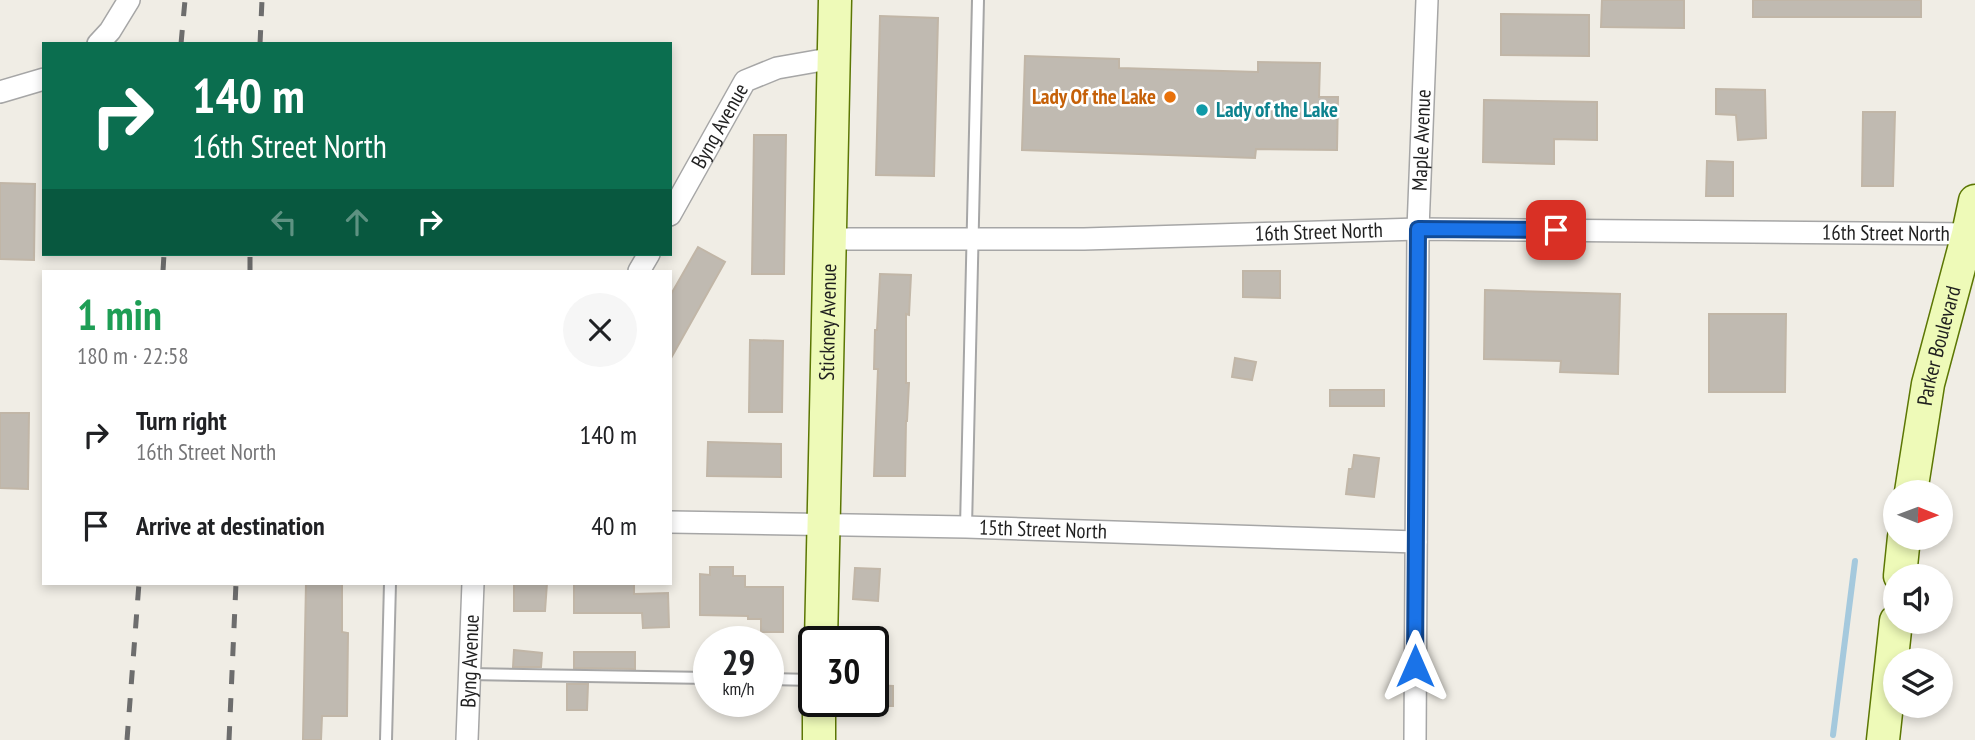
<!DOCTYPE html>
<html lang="en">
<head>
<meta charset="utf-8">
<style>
  body { margin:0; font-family:"PT Sans Narrow",sans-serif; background:#f6f6f6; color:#202124; height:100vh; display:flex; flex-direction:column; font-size:26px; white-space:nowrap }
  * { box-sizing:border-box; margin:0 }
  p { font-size:23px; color:#757577 }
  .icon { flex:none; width:38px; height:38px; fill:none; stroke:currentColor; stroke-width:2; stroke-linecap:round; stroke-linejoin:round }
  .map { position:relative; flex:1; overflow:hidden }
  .panel { position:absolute; left:42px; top:270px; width:630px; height:315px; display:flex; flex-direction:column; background:#fff; border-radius:0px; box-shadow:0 4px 10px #0003 }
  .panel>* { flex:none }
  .guide { position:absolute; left:42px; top:42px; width:630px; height:214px; border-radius:0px; box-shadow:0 4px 10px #0003; background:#0b6e4f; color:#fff; overflow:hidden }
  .needle { width:46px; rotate:91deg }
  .controls { position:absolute; left:1883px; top:480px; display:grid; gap:14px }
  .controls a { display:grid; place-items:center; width:70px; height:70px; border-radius:50%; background:#fff; box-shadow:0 4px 10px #0003; font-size:35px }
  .speed { position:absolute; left:693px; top:626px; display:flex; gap:14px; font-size:35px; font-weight:700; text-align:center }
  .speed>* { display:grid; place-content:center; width:91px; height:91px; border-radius:50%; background:#fff; box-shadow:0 4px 10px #0003; line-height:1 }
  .speed small { font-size:18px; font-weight:400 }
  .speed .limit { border:4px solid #111; border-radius:10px; background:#fff; color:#111 }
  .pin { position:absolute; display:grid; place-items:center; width:60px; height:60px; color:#fff; margin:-30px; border-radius:14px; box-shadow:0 4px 10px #0006 }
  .me { position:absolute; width:77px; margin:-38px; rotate:0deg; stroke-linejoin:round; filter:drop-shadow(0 0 5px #0008) }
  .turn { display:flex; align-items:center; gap:24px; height:147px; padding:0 35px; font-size:32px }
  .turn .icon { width:91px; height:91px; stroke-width:2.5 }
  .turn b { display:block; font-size:49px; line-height:60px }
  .lanes { display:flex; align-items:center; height:66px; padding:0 35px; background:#0003; justify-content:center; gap:35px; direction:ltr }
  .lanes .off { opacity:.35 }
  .round { display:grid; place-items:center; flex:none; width:74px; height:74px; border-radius:37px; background:#f6f6f6 }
  .summary { display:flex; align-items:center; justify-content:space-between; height:119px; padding:0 35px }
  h1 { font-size:42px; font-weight:700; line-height:52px; color:#1e9e55 }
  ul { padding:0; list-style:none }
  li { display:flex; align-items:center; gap:21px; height:91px; padding:0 35px }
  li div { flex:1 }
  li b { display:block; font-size:26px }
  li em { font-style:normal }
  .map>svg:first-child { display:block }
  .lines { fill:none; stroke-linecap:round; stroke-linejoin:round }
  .stream { stroke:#a5c9dd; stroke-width:6 }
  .building { fill:#c0bab1; stroke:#c1b6a7; stroke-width:2 }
  .lane-casing { stroke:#a6a6a6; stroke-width:14 }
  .street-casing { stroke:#a6a6a6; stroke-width:24 }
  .secondary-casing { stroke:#5c7704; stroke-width:35 }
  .lane { stroke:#fff; stroke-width:10 }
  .street { stroke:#fff; stroke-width:21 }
  .secondary { stroke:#eefab8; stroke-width:32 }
  .rail { stroke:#6d6d6d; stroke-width:5; stroke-dasharray:14 14; stroke-linecap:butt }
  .route-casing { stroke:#114b97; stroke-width:18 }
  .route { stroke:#1a73e8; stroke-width:12 }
  .food-dot { fill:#e8710a; stroke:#fff; stroke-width:2.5 }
  .culture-dot { fill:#0f9aa8; stroke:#fff; stroke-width:2.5 }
  .labels { text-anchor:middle; stroke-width:5; stroke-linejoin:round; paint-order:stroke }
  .food-label { font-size:21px; font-weight:bold; fill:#c56008; stroke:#fff; text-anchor:end }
  .culture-label { font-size:21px; font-weight:bold; fill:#0d838f; stroke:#fff; text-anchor:start }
  .street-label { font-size:21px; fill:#1f1f1f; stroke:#fff }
</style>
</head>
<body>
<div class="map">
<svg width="1975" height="740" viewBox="0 0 1975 740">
  <rect width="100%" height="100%" fill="#f0ede5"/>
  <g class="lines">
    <!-- stream -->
    <path class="stream" d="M1833,735L1855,561"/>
  </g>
  <!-- building -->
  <path class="building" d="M1602,0H1684V28L1601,27Z
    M1753,0H1921V17H1753Z
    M1501,14L1589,15V56L1501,55Z
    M880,16L938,18L934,176L876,175Z
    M1025,56L1119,59V68L1258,72V62L1320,63L1319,97H1338L1337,150L1256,149L1255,158L1022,150Z
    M1716,89L1765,90L1766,138L1738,140L1736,115L1716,114Z
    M1484,100L1597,102V140L1554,139V164L1483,162Z
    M1863,112H1895L1893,186H1862Z
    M754,135H786L784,274H752Z
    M1707,161L1733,162V196H1706Z
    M0,183L35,184L34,260L0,259Z
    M698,247L725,262L670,360V296Z
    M1243,271H1280V298L1243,297Z
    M880,274L911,275L909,315L906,314V383H909L907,421H906L905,476H874L878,369H874L875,330H877Z
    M1485,290L1620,294L1618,374L1560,372L1561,361L1484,359Z
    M1709,314H1786L1785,392H1709Z
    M750,340L783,341L782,412H749Z
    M1235,358L1256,362L1252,380L1232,377Z
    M1330,390H1384V406H1330Z
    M0,413H29L28,489L0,488Z
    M708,442L781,444V477L707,476Z
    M1354,455L1379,458L1374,497L1346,494L1349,469H1352Z
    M710,567H733V576H745V587H783V632H761V619H748V616L700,615V574L710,575Z
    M855,568L880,569L878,601L853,599Z
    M306,583H342V632L348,633L347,716H322L321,740H303Z
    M514,583H547L545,611H514Z
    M574,583H634V594L668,593L669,627L643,628L642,613H574Z
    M514,650L542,653L541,667H513Z
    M574,652H635V669L574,668Z
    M567,684H588L587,710H567Z
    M873,685L893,686V706H873Z"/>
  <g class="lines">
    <defs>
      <path id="lane" d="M966,527L978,0
        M469,674L709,678
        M768,679L814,680
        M386,740L390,583"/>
      <g id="street">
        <path d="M98,44L110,31L129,0"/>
        <path d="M0,92L44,79"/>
        <path id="s1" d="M670,215L745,81L777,68L834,58"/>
        <path id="s2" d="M829,239H1084L1418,229L1975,234"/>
        <path d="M639,271L649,254"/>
        <path id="s3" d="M670,522L966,527L1416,542"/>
        <path id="s4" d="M467,740L473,583"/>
        <path id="s5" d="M1415,740L1418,229L1427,0"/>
      </g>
      <g id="secondary">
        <path id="s6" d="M1911,492L1928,384L1968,234L1975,201"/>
        <path d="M1900,576L1904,537"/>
        <path id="s7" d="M821,642L835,0"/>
        <path d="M819,740V702"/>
        <path d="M1883,740L1896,621"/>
      </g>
    </defs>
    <!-- lane casing -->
    <use href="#lane" class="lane-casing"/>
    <!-- street casing -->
    <use href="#street" class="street-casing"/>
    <!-- secondary casing -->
    <use href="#secondary" class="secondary-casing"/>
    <!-- lane -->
    <use href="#lane" class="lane"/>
    <!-- street -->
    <use href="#street" class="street"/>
    <!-- secondary -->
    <use href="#secondary" class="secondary"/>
    <!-- rail -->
    <path class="rail" d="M181,44L185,0
      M260,44L262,0
      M163,271L164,254
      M250,271V254
      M127,740L139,583
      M229,740L236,583"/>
  </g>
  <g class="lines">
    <defs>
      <path id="route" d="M1415,666L1418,229L1556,230"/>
    </defs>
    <!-- route casing -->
    <use href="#route" class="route-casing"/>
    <!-- route -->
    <use href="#route" class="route"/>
  </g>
  <!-- markers -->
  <circle class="food-dot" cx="1170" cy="97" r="7"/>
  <circle class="culture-dot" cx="1202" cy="110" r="7"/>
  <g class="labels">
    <!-- food labels -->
    <g class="food-label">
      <text x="1156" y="104">Lady Of the Lake</text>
    </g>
    <!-- culture labels -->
    <g class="culture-label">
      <text x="1216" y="117">Lady of the Lake</text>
    </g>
    <!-- street labels -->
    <g class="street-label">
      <text dy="7" stroke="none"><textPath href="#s1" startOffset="102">Byng Avenue</textPath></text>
      <text dy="7" stroke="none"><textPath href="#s5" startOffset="600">Maple Avenue</textPath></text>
      <text dy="7" stroke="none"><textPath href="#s2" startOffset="490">16th Street North</textPath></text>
      <text dy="7" stroke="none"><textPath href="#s2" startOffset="1057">16th Street North</textPath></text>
      <text dy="7" stroke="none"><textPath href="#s7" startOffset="320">Stickney Avenue</textPath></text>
      <text dy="7" stroke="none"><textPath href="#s6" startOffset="149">Parker Boulevard</textPath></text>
      <text dy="7" stroke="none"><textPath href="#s3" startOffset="373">15th Street North</textPath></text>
      <text dy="7" stroke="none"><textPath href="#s4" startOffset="79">Byng Avenue</textPath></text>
    </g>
  </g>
</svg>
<div class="controls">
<a><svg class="needle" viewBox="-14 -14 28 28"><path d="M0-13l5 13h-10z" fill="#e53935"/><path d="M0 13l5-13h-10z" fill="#757577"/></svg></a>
<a><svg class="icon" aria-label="sound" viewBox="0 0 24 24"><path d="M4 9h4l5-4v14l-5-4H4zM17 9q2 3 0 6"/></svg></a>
<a><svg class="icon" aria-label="layers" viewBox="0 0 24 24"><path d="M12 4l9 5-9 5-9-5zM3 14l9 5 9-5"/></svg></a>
</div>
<div class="speed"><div>29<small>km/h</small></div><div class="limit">30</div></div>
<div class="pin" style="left:1556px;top:230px;background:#d93025"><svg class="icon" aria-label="arrive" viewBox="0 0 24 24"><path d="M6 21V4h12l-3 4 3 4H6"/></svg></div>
<svg class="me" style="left:1415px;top:666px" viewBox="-20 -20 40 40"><path d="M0-17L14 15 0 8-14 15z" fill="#1a73e8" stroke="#fff" stroke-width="4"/></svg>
<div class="guide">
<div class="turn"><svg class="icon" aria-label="right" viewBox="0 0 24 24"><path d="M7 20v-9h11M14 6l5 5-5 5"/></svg><div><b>140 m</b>16th Street North</div></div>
<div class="lanes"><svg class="icon off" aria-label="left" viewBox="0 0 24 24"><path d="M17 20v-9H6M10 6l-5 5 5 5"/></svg><svg class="icon off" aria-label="ahead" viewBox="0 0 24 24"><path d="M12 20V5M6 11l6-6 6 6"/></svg><svg class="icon" aria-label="right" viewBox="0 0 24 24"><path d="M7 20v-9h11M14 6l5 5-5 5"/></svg></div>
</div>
<section class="panel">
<div class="summary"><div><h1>1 min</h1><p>180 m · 22:58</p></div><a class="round"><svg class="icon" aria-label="close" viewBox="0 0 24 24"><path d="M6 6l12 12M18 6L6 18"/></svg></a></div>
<ul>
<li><svg class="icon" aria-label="right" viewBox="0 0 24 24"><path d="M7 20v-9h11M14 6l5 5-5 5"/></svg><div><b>Turn right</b><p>16th Street North</p></div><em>140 m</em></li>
<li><svg class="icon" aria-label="arrive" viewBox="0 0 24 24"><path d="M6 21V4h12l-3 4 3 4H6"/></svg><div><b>Arrive at destination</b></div><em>40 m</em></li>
</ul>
</section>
</div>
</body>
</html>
